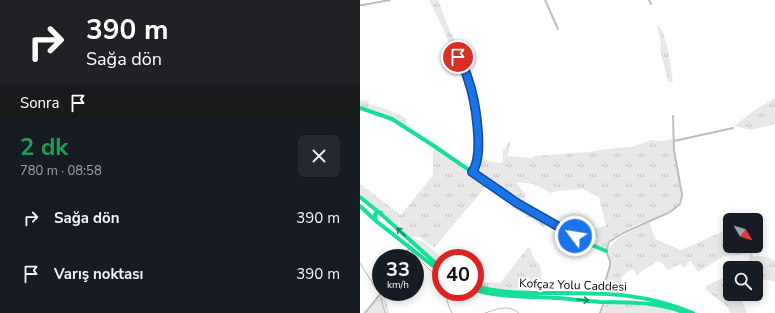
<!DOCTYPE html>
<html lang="tr">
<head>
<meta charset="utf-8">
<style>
  body { margin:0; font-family:"Nunito Sans",sans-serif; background:#242831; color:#f1f3f6; height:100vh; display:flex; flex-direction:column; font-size:15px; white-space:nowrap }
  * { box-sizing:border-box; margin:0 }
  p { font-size:13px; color:#9ea1a6 }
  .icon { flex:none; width:22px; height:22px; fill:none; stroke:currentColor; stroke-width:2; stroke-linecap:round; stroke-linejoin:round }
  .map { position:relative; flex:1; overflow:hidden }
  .panel { display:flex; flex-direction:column; background:#171b24; width:360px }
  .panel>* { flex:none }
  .hud { background:#202124; color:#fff; overflow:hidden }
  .needle { width:26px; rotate:128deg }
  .tools { position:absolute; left:363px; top:213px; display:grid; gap:8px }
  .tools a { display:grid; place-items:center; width:40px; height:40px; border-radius:6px; background:#171b24; box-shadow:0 2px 10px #0003; font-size:20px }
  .speed { position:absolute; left:12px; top:249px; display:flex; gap:8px; font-size:20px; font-weight:700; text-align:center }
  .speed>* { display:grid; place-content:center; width:52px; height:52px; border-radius:50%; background:#171b24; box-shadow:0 2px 10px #0003; line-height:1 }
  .speed small { font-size:10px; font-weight:400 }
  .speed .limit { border:6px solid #d22; background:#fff; color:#111 }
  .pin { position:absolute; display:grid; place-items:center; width:34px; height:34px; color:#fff; margin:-17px; border:2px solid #fff; border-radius:50%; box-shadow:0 1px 4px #0007 }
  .me { position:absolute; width:44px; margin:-22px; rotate:301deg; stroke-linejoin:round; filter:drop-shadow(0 0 3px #0008) }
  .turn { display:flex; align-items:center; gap:14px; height:84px; padding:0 20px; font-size:18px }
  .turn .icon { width:52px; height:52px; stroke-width:2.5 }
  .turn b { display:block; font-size:28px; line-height:34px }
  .then { display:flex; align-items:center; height:38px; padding:0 20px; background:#0003; gap:8px; font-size:15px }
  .round { display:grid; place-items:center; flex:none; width:42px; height:42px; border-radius:6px; background:#242831 }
  .head { display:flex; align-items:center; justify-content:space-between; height:68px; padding:0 20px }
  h1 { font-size:24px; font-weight:700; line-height:30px; color:#1e9e55 }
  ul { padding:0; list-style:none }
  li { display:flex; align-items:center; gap:12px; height:56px; padding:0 20px }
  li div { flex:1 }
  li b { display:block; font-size:15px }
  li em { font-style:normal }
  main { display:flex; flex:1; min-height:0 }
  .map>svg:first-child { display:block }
  .grass { fill:url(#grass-tufts) }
  .forest { fill:url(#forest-firs) }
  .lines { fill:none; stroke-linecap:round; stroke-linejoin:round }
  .stream { stroke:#bababa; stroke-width:1 }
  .street { stroke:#bdbdbd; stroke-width:2 }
  .fast { stroke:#16e098; stroke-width:4 }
  .oneway { stroke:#0d865b }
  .route-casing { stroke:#114b97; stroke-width:10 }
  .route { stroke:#1a73e8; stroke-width:7 }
  .labels { text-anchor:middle; stroke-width:4; stroke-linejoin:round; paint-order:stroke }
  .street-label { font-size:12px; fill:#000; stroke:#fff }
</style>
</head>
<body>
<main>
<section class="panel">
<div class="hud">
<div class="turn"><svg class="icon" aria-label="right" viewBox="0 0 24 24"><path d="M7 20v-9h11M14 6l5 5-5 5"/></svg><div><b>390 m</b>Sağa dön</div></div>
<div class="then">Sonra<svg class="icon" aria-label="arrive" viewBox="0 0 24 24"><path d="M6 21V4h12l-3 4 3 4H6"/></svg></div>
</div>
<div class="head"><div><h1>2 dk</h1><p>780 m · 08:58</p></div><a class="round"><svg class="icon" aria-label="close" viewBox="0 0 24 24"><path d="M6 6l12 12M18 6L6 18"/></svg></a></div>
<ul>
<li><svg class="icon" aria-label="right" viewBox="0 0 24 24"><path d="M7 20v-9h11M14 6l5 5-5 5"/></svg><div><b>Sağa dön</b></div><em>390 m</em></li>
<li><svg class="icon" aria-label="arrive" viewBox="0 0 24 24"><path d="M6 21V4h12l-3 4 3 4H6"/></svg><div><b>Varış noktası</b></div><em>390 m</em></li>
</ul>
</section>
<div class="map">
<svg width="415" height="313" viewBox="0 0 415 313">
  <defs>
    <pattern id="grass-tufts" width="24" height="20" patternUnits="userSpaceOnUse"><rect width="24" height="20" fill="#e8e8e8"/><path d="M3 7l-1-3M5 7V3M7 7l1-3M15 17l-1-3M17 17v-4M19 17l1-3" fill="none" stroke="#c5c5c5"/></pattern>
    <pattern id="forest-firs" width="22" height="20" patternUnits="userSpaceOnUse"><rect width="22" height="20" fill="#e8e8e8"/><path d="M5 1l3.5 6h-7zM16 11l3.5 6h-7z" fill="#c5c5c5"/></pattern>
  </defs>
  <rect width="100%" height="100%" fill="#fff"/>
  <!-- grass -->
  <path class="grass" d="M69,0H78L89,29L101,52L100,55L90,58L91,52L87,37Z
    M297,25L302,29L308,49L313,82H308L300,48L301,44Z
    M415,98V124L390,130L374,126L392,112Z
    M0,100L8,101L10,105C20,106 38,113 46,119V127L33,118L0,107Z
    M313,139C315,152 322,189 320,200C315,219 254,223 245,250L235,246L237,240L234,231L237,228L246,226L239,197L223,189L197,191L191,193L174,184L156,182L166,195L164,206L120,176L116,171L120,155C126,161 134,164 143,162V150L146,148L148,142L150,143L149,151L147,156L171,158L175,156L228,152L254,148L272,147L291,140L302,141Z
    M73,147L126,186L74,248L61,238L47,235L26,215L0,194V184L41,215L73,175Z
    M289,222L295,239L321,250L364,231L370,223V246H392L393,256L408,257L415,261V282L409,280L396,281V268H389V254L364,256L338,272L330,260L325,268L320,264L308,270L303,264L297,261L277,275L273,269L266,273L261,278L267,294L248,292L246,283L251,266L248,252V248L260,237Z
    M49,238C65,240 70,247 81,258V266Z
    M168,247L170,248L174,259L180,265L182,280L173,281L170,291L131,289L115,284V281L140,283Z
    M370,275V294H380L387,313H370L368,307L346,290L345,286Z
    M24,292L29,313H6Z
    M266,303L300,307L312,310L311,313H241L245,305Z"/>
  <!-- forest -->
  <path class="forest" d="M150,204L188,224L184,227L148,205Z"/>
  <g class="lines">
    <!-- stream -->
    <path class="stream" d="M51,251L70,270L81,283
      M0,263L18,292
      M85,292L89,307L92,313
      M21,298L25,313
      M125,313C137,309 148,304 159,313"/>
    <!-- street -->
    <path class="street" d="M185,0L198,29
      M289,0L291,4
      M0,5H3L30,0
      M98,57C102,64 106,71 108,79C115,98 125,156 112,172
      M314,141L373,128
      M43,258L50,247
      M245,293V282L250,266V261L246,251L249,242L263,233L310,212L320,204L322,195L314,150L313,116
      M5,313L22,292
      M240,313L244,302"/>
    <!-- fast -->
    <path class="fast" d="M0,108L32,119L74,146L157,203L227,243L246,251
      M0,197L21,214L81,268
      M0,206L16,221L81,272
      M15,219V214L18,212L21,213
      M115,286C142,294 172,293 200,293C249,293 288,294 333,313
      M115,290C142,298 170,296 197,298C212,299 226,301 240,302C271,303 296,301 325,313"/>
  </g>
  <!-- one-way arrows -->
  <defs><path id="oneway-shaft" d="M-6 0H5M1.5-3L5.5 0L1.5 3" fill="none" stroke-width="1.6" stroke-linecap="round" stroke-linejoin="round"/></defs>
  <g class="oneway">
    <use href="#oneway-shaft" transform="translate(41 232) rotate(-136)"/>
    <use href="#oneway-shaft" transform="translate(223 300) rotate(6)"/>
  </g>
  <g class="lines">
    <defs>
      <path id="route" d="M98,57C102,64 106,71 108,79C115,98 125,156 112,172L157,203L215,236"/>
    </defs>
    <!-- route casing -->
    <use href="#route" class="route-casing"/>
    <!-- route -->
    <use href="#route" class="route"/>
  </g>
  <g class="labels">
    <!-- street labels -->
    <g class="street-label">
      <text transform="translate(213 285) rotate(2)" y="4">Kofçaz Yolu Caddesi</text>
    </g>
  </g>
</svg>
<div class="tools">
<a><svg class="needle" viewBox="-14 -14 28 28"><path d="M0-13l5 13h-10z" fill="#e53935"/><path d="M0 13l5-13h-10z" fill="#9ea1a6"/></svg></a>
<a><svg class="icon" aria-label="search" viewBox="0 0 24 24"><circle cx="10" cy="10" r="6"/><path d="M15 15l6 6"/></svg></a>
</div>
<div class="speed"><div>33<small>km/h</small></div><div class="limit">40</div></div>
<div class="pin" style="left:98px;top:57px;background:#d93025"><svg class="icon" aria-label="arrive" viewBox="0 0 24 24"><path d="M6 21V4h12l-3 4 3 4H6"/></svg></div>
<svg class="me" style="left:215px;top:236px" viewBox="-20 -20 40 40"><circle r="17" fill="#1a73e8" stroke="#fff" stroke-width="3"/><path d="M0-11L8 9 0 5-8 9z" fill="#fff"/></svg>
</div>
</main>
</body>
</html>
